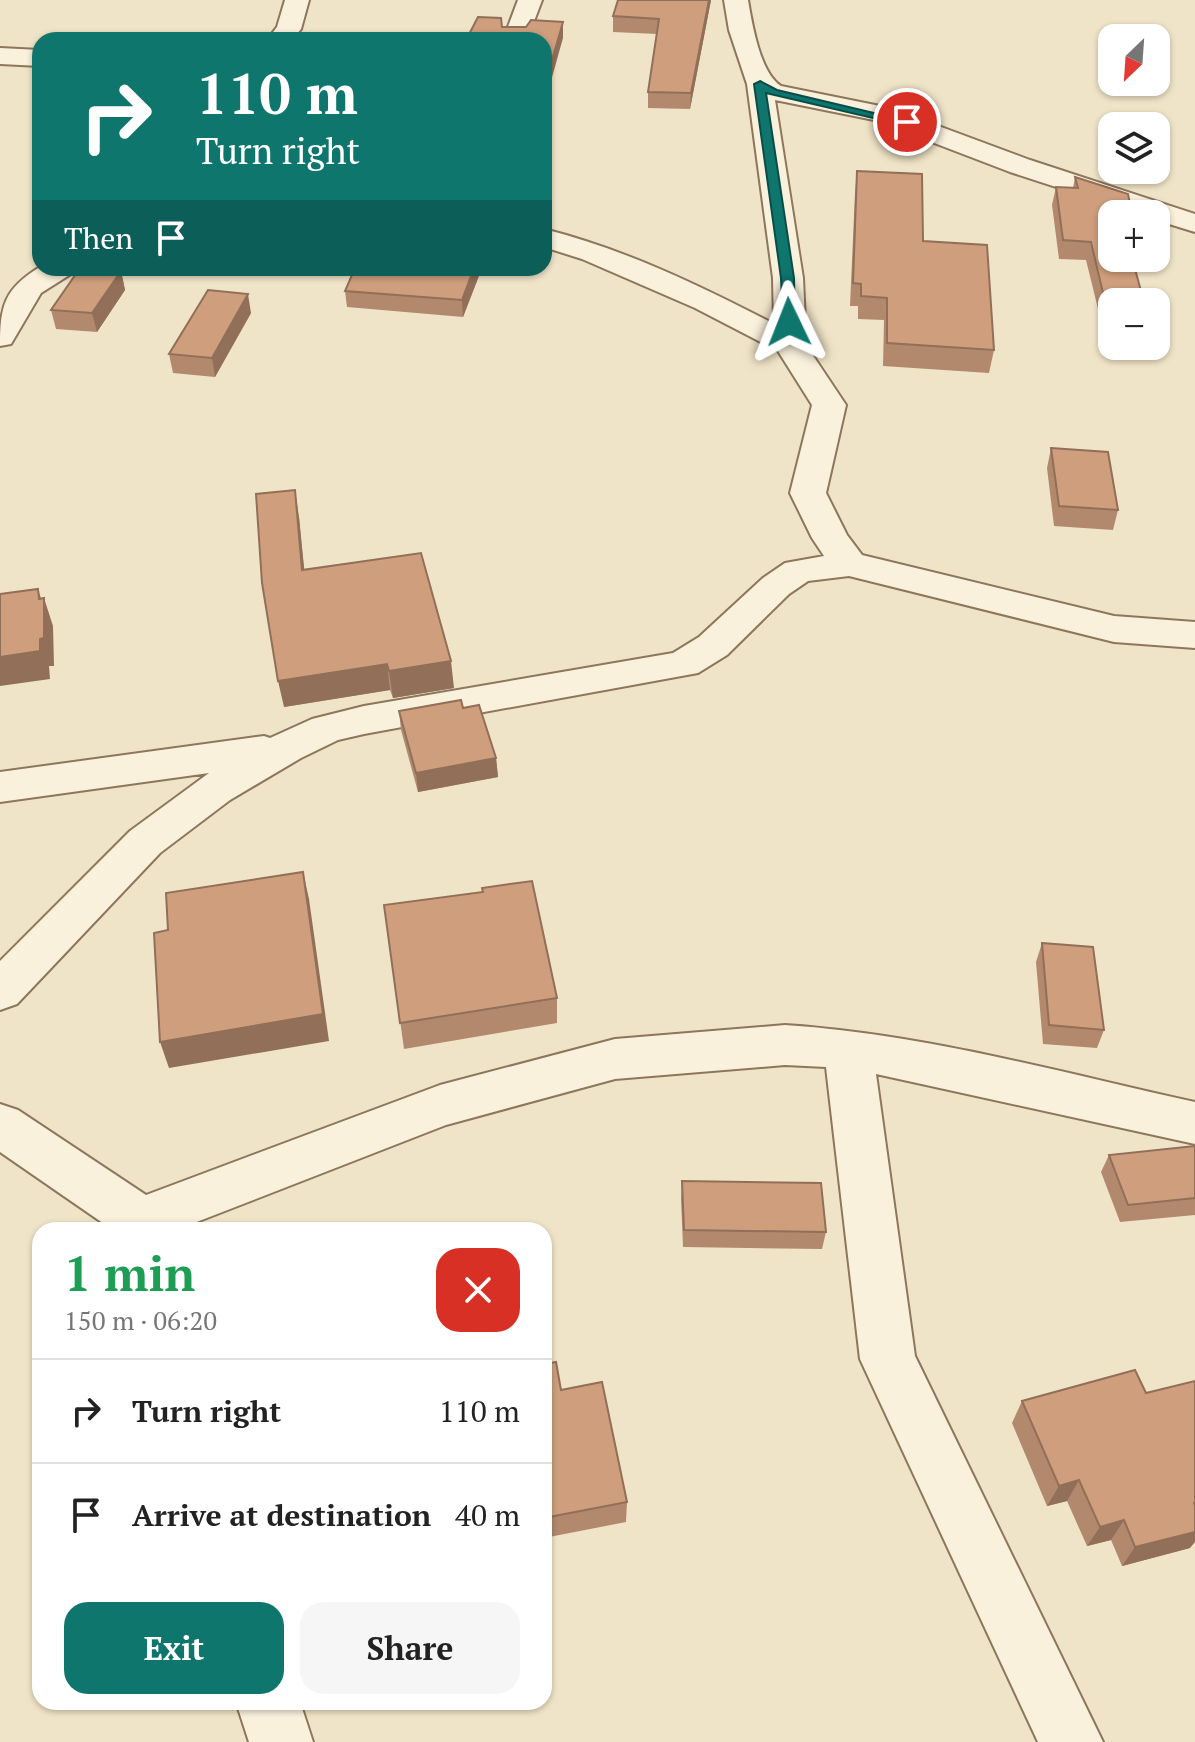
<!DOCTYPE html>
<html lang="en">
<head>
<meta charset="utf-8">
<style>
  body { margin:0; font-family:"PT Serif",serif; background:#f6f6f6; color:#222; height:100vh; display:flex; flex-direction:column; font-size:30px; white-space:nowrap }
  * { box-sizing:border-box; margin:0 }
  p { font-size:26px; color:#767676 }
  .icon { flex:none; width:44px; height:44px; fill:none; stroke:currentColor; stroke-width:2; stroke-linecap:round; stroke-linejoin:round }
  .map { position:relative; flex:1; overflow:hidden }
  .side { position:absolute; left:32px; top:1222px; width:520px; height:488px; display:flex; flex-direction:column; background:#fff; border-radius:24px; box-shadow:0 2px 6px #0004 }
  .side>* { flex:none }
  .banner { position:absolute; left:32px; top:32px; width:520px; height:244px; border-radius:24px; box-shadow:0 2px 6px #0004; background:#0f766e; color:#fff; overflow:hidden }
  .needle { width:52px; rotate:205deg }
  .fabs { position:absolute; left:1098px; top:24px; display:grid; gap:16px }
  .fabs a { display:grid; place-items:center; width:72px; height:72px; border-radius:16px; background:#fff; box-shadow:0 2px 6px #0004; font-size:40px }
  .pin { position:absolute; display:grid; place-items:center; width:68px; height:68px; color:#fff; margin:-34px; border:4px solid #fff; border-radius:50%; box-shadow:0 2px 8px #0007 }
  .me { position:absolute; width:88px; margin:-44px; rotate:358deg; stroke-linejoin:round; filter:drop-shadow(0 0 6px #0008) }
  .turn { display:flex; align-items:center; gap:28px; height:168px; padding:0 32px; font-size:36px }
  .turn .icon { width:104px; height:104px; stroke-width:2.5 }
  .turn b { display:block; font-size:56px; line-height:68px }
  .then { display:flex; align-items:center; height:76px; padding:0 32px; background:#0003; gap:16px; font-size:30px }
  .round { display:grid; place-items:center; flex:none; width:84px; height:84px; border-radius:24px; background:#f6f6f6 }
  .overview { display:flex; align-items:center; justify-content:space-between; height:136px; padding:0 32px }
  h1 { font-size:48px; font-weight:600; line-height:60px; color:#1e9e55 }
  .cta { display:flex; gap:16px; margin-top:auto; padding:16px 32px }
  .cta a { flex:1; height:92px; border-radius:24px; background:#0f766e; color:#fff; font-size:32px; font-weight:600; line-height:92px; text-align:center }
  .cta a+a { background:#f6f6f6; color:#222 }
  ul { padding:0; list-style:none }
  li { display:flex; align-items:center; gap:24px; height:104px; padding:0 32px; border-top:2px solid #e0e0e0 }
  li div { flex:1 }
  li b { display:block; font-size:30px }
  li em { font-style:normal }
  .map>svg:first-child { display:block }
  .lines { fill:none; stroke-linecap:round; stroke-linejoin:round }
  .minor-casing { stroke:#8d765c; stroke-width:4 }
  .minor { fill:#faf1dc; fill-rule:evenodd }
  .wall { fill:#b2896c }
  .shaded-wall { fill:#916f58 }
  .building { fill:#cf9f7d; stroke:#916f58; stroke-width:2 }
  .route { fill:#0f766e; stroke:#0a4d48; stroke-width:2 }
</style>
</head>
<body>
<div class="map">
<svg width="1195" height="1742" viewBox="0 0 1195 1742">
  <rect width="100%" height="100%" fill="#f0e4c8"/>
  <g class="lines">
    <defs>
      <path id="minor" d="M285,0H309L301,29L292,40H267L277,27Z
        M518,0H542L527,40H503Z
        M724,0H748C752,24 760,73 781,86L890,108L1030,160L1195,214V232L1156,220V214H1139L1010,172L874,120L775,100L803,278L806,345L846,405L826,493L847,535L862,555L1114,616L1195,622V648L1114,642L849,576L808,581L789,594L727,655L698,673L364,734L338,740L301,758L230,800L160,853L17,1004L0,1010V961L130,831L209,773L0,802V772L264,736L270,738L312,719L364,706L673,653L699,637L763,578L785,563L824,556L812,538L790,493L812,405L778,351L695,308L582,259L544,247V229C624,249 701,286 774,324L773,278L747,84L729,30Z
        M0,48L40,50V66L0,64Z
        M40,267L75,268L71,274L41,293L11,344L0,346C0,306 4,289 40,267Z
        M785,1025C924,1034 1059,1072 1195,1102V1144L876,1074L915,1356L1103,1742H1038L860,1359L826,1067L785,1065L615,1079L446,1125L176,1230H113L0,1152V1104L18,1110L146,1195L440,1085L615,1039Z
        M236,1702H300L313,1742H249Z"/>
    </defs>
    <!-- minor casing -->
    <use href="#minor" class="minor-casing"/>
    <!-- minor -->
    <use href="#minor" class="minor"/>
  </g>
  <!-- wall -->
  <path class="wall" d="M618,0H711L690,109L648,108V92L657,34L613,32V16Z
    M857,171L923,241L994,350L989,373L883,366L884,320L858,319V306H850L855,193Z
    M1075,177L1112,258H1134L1112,302V330L1103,329L1086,260L1059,259L1052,205L1056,187L1073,188Z
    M482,268L463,317L347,307L345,291Z
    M121,271L125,290L97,332L56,329L51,310Z
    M251,313L215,377L173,373L169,354Z
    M1051,448L1118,510L1113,530L1054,526L1047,468Z
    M299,517L304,570L454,688L393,698L390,690L284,707Z
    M463,708L496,758L498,777L418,792L401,730L399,711Z
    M384,905L557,998V1023L404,1049Z
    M1042,943L1104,1030L1097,1048L1043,1044L1036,962Z
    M1195,1146V1215L1120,1222L1101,1172L1109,1155Z
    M682,1181L826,1232L822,1249L683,1247L681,1199Z
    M544,1364L561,1390L627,1502L626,1522L544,1538Z
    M1022,1401L1190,1548L1122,1566L1111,1540L1087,1546L1067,1501L1047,1506L1012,1423Z"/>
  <!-- shaded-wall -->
  <path class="shaded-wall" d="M709,0H711L690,109L691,93Z
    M563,22V38L544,106V88Z
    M474,268H482L463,317L462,300Z
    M121,271L125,290L97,332L92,313Z
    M248,294L251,313L215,377L212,358Z
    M295,490L299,517L307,597L302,570Z
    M38,589L44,608V598L53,626L54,666H49L50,679L0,686V657Z
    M451,661L454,688L393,698L389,671Z
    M387,664L390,690L284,707L278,681Z
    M496,758L498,777L418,792L416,773Z
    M303,872L309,899L329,1041L169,1068L160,1042Z
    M1079,1480L1067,1501L1047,1506L1059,1486Z
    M1124,1520L1111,1540L1087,1546L1100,1527Z
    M1195,1532V1542L1190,1548L1122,1566L1135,1547Z"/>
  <!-- building -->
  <path class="building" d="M618,0H709L691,93L648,92L659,19L613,16Z
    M478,17L501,18L502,27H526L531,20L563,22L544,88V40H466Z
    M857,171L922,174L923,241L987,245L994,350L887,343V298L861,296V284L853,283Z
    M1075,177L1128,194L1132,214H1112V258H1132L1144,302H1112V311L1107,310L1091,242L1063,240L1056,187L1078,188Z
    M80,268L121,271L92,313L51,310Z
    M355,268H474L462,300L345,291Z
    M208,290L248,294L212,358L169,354Z
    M1051,448L1108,452L1118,510L1059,506Z
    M295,490L302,570L421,553L451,661L389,671L387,664L278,681L262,583L256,494Z
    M38,589L39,599L44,598V638L40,639V651L0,657V594Z
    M461,700L463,708L479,705L496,758L416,773L399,711Z
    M303,872L323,1014L160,1042L154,933L168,930L166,893Z
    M532,881L557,998L400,1023L384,905L483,892L482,888Z
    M1042,943L1093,947L1104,1030L1049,1025Z
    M1195,1146V1198L1128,1205L1109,1155Z
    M682,1181L821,1183L826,1232L684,1230Z
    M556,1362L561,1390L602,1382L627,1502L544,1518V1364Z
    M1135,1370L1146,1393L1195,1381V1502L1194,1503L1195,1506V1532L1135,1547L1124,1520L1100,1527L1079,1480L1059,1486L1022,1401Z"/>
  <!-- route -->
  <path class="route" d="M760,81L777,90L912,122L907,126L766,93L794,278L795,322L789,326L783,322L781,278L754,84Z"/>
</svg>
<div class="fabs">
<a><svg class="needle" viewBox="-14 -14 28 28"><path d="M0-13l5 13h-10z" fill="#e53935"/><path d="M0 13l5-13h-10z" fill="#767676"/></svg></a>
<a><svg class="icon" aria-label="layers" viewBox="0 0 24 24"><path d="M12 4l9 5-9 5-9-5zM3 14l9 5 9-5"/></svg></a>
<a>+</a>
<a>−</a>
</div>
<div class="pin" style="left:907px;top:122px;background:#d93025"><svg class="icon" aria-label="arrive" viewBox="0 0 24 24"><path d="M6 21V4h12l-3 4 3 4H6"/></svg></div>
<svg class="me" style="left:789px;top:322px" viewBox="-20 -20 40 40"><path d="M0-17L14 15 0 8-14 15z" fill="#0f766e" stroke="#fff" stroke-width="4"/></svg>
<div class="banner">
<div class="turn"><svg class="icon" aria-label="right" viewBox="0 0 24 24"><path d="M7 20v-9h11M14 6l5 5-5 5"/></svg><div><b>110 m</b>Turn right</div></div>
<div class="then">Then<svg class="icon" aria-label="arrive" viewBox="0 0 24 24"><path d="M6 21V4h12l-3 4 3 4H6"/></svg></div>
</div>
<section class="side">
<div class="overview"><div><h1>1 min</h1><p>150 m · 06:20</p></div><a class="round" style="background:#d93025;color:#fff"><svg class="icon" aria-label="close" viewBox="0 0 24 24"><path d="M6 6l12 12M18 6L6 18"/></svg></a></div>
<ul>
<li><svg class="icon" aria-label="right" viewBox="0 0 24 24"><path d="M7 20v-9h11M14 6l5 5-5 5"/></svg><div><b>Turn right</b></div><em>110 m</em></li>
<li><svg class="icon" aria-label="arrive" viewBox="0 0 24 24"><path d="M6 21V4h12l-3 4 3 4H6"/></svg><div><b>Arrive at destination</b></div><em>40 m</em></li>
</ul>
<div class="cta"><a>Exit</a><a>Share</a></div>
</section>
</div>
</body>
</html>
